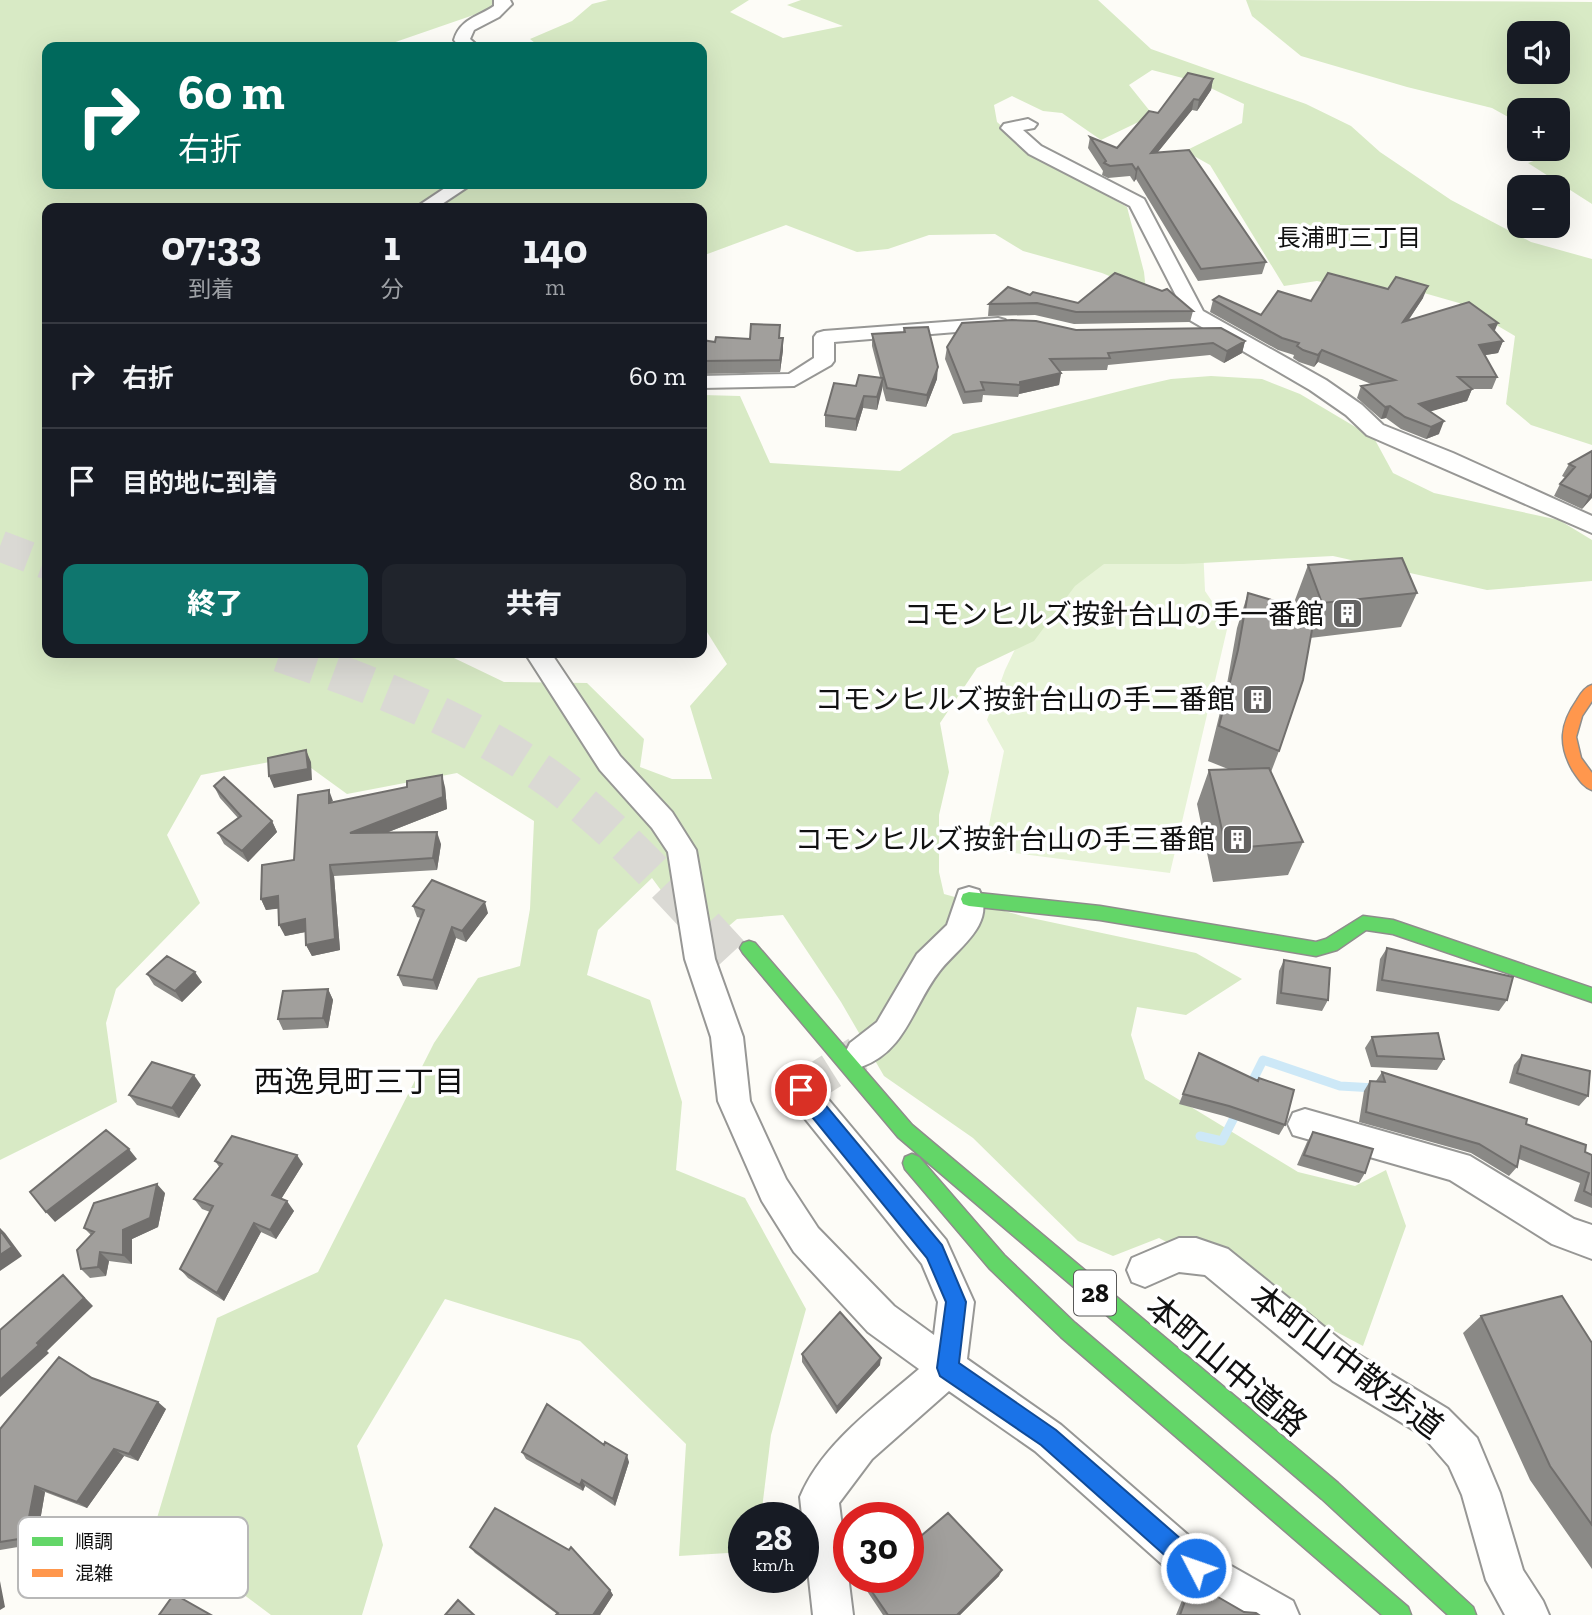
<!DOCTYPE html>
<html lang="ja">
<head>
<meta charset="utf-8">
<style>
  body { margin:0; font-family:"Zilla Slab","Noto Sans JP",serif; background:#20242c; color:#f1f3f6; height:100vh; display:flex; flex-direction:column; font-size:26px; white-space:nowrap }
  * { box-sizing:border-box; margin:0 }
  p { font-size:23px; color:#9ea1a6 }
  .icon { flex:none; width:38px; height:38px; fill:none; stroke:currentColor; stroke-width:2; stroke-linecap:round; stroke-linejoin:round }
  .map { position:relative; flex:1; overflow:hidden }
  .side { position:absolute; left:42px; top:203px; width:665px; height:455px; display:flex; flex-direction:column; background:#171b24; border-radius:14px; box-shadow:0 7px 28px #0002 }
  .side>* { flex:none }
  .guide { position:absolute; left:42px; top:42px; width:665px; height:147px; border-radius:14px; box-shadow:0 7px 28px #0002; background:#00695c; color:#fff; overflow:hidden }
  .tools { position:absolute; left:1507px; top:21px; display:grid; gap:14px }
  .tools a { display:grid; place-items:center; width:63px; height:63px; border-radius:14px; background:#171b24; box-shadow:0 7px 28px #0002; font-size:35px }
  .speed { position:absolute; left:728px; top:1502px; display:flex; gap:14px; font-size:35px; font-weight:700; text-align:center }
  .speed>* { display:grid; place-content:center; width:91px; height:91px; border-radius:50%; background:#171b24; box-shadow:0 7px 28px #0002; line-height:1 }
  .speed small { font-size:18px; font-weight:400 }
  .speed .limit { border:10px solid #d22; background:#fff; color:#111 }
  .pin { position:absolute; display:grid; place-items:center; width:60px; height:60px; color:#fff; margin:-30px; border:4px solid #fff; border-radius:50%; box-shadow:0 2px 7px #0007 }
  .me { position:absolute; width:77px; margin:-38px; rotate:311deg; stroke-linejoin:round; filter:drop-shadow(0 0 5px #0008) }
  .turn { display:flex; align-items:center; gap:24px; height:147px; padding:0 21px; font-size:32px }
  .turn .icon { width:91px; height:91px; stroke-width:2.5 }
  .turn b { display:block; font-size:49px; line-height:60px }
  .eta { display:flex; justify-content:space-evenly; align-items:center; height:119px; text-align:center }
  .eta b { font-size:42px; font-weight:800; line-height:49px }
  .action { display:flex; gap:14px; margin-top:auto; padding:14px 21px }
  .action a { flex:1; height:80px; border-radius:14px; background:#0f766e; color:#fff; font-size:28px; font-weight:800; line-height:80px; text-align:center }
  .action a+a { background:#20242c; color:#f1f3f6 }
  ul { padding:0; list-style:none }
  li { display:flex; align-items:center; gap:21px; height:105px; padding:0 21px; border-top:2px solid #363941 }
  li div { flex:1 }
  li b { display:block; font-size:26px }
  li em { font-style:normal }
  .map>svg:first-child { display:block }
  .green { fill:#e7f3d7 }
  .forest { fill:#d8eac5; fill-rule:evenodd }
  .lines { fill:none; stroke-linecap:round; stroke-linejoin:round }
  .stream { stroke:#cde8f7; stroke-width:9 }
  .street-tunnel { stroke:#dad9d4; stroke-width:36; stroke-dasharray:36 18; stroke-linecap:butt }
  .highway-tunnel-far1 { stroke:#dad9d4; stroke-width:31; stroke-dasharray:31 15; stroke-linecap:butt }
  .highway-tunnel { stroke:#dad9d4; stroke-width:38; stroke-dasharray:38 19; stroke-linecap:butt }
  .street-casing { stroke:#979795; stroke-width:4 }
  .fast-casing { stroke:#8e8d8b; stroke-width:3 }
  .slow-casing { stroke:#8e8d8b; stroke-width:3 }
  .street { fill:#fffffe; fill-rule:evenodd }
  .fast { fill:#63d668; fill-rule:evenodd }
  .slow { fill:#ff974d; fill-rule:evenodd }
  .wall { fill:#8a8986 }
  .shaded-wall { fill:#716f6d }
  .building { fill:#a19f9c; stroke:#716f6d; stroke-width:2 }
  .route { fill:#1a73e8; stroke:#114b97; stroke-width:2 }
  .labels { text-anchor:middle; stroke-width:7; stroke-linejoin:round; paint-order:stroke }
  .far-neighbourhood-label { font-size:24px; fill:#111; stroke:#fff }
  .shield { fill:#fff; stroke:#585858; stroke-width:2 }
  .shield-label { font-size:26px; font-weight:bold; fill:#111 }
  .poi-label { font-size:28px; fill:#111; stroke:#fff; text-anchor:end }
  .neighbourhood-label { font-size:30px; fill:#111; stroke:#fff }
  .near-street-label { font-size:33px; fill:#111; stroke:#fff }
  .key { fill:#fff; stroke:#b8b8b8; stroke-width:2 }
  .key-label { font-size:19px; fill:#111 }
</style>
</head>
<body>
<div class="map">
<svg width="1592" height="1615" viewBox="0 0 1592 1615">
  <rect width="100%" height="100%" fill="#fdfcf7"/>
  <!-- green -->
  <path class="green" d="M1203,546L1205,591L1228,625L1170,873L984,849L1004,751L987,720L1005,670L1058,560Z"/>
  <!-- forest -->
  <path class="forest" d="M0,0H493L491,9L381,47H47V184H702V47H540L530,39L572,21L592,4L608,0H749L730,12L783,38L843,26L787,5L801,0H1098L1151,49L1306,104L1351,126L1380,152L1451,200L1531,242L1592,259V445L1531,425L1506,404L1515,336L1459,303L1403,287L1352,288L1317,281L1284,286L1210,165L1185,151L1242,123L1244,104L1198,82L1152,70L1129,85L1153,115L1101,140L1062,113L1043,111L1012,96L994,105L997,122L1033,154L1127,207L1144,272L1146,291L1102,273L1023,251L995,234L929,235L888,249L857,252L786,225L702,256V208H47V653H412L454,658L504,682L587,683L644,739L640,767L672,779H712L690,706L727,664L702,624V395L740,396L770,463L900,471L953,434L1136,387L1171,379L1211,376L1262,379L1300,394L1374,438L1393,473L1434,493L1559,520L1592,540V581L1487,590L1333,556L1183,564H1104L1075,586L1034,641L977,668L940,723L949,772L939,815V872L944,894L1022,916L1196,953L1242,979L1186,1015L1137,1007L1131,1035L1145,1079L1298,1172L1355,1186L1386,1170L1406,1226L1363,1346L1159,1238L1113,1256L1078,1241L973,1138L884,1076L841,1002L783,915L737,919L703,948L652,878L598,930L587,975L650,1000L682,1102L676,1170L745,1198L806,1309L771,1435L761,1517H744V1552L679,1556L686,1444L580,1341L445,1299L357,1446L383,1545L362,1615H271L154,1528L217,1318L318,1272L434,1043L478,978L520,966L530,909L534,821L457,773L347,794L296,757L201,775L167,835L200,903L116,989L106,1023L117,1102L0,1160Z
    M1246,0L1592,2V204L1528,163L1556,153L1553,149H1558V110H1519V123L1492,108L1407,87L1301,56L1252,16ZM1519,33H1558V72H1519Z"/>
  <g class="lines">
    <!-- stream -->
    <path class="stream" d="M1250,1086L1263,1060L1340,1086L1375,1088
      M1200,1136L1222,1141L1237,1112"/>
    <!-- street-tunnel -->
    <path class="street-tunnel" d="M801,1090L858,1054"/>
    <!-- highway-tunnel-far1 -->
    <path class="highway-tunnel-far1" d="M0,546L47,564"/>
    <!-- highway-tunnel -->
    <path class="highway-tunnel" d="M280,653C376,686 472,722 554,782C621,832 676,896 733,957"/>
    <defs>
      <path id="street" d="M494,0H510L512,4L499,17L474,30L470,39L479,47C469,47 460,49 454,40C460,19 478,17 494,6Z
        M1028,119L1037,124L1034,128L1023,130L1041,146L1144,199L1203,311L1326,380L1362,405L1383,425L1453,453L1592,516V533L1367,435L1346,415L1310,390L1188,319L1130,206L1029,154L1001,128L1004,124Z
        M451,184H472L436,208H415Z
        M998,318L1005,320L1008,324L1005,328L834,342V361L831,365L794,386L702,388V376L789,374L814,358V337L817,333L824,331Z
        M525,653H551L620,756L672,812L696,850L715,959L743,1037L750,1101L786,1179L818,1228L894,1306L934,1335L938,1302L922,1264L790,1100L785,1090L790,1080L801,1075L812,1080L946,1240L974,1302L967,1359L1061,1425L1210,1554L1293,1601L1299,1615H1239L1182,1582L1035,1451L949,1391L872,1459L839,1503L853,1615H813L800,1497C822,1444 876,1406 919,1369L868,1332L794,1252L762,1201L718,1101L711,1037L685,959L668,852L652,828L600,770Z
        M969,887L979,890C997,925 956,949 939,972C912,1007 906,1051 861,1067L850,1063L845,1053L850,1043L877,1022L917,954L947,925L959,890Z
        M1305,1109L1470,1156L1574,1219L1592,1225V1259L1552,1244L1450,1180L1293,1135L1288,1124L1293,1113Z
        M1179,1238H1196L1228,1249L1359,1355L1448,1409L1477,1438L1500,1493L1523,1570L1543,1601L1549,1615H1505L1486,1580L1462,1495L1449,1466L1422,1435L1333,1381L1205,1275L1179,1272L1145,1287L1132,1282L1127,1270L1132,1258Z"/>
      <path id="fast" d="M969,892L1100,906L1316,942L1326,939L1363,916L1393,920L1592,988V1002L1393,934L1366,930L1337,950L1316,956L1100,920L969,906L963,904L961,899L963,894Z
        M749,941L755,943L912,1125L1338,1483L1473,1607L1476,1615H1448L1322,1499L898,1137L743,953L740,948L743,943Z
        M912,1154L919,1157L1004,1255L1075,1323L1408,1607L1411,1615H1382L1061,1337L990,1269L905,1169L903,1163L905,1157Z"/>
      <path id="slow" d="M1592,685V701L1582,716L1576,737L1581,758L1592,773V790C1583,787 1578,778 1573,771C1558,745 1560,724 1577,700C1581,693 1585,687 1592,685Z"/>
    </defs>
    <!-- street casing -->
    <use href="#street" class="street-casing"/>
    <!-- fast casing -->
    <use href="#fast" class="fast-casing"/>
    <!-- slow casing -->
    <use href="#slow" class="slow-casing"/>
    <!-- street -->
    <use href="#street" class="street"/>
    <!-- fast -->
    <use href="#fast" class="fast"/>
    <!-- slow -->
    <use href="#slow" class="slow"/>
  </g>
  <!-- wall -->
  <path class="wall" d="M1213,79L1211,90L1197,111L1192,110L1158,152L1266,262L1262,274L1198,281L1136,179L1134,182L1130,176L1108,178L1102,175L1103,171L1088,148L1090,137L1117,148Z
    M1030,295L1078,303L1193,311L1190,322L1074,324L1035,315L988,316L989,304Z
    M1423,298L1408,321L1494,331L1503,341L1498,353L1485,355L1497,377L1492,389H1472L1467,401L1430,411L1439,434L1426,439L1401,429L1386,418L1381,419L1357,398L1361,386L1371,384L1318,362L1314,367L1299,362L1293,358L1294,355L1278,350L1210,312L1213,300L1261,315L1311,301Z
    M904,328L937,379L926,407L886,401L882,386L877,410L863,408L856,431L825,427V415L856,386L880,377L872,346V334L903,332Z
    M1076,330L1245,341L1242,353L1224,363L1210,355L1108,365L1107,370L1060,371L1061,373L1059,385L1019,394L1018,397L983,395L982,402L963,404L945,359L947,347Z
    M783,338V350L780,372L702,374V340L715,342Z
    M1592,451L1591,498L1582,509L1554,496L1560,484L1566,478L1562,476L1569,464Z
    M1308,565L1417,593L1401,627L1310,638L1279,751L1271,772L1303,842L1288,875L1213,882L1197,804L1209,770L1228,769L1208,761L1227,684L1237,628L1248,593L1298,608L1295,600Z
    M214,786L272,821L277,832L248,862L224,844L218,833L238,818L220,798Z
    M445,787L447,809L386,833L441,844L437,870L334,876L340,950L312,956L306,945V932L285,936L278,908L266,910L261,899L294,860L333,802Z
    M413,906L488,913L466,942L456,938L437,990L403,986L398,975L421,918L417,917Z
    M1387,948L1507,1000L1499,1011L1376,991L1380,959Z
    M1284,960L1328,1000L1322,1011L1276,1004L1279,971Z
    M147,974L202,982L182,1002L154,985Z
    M328,989L333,1000L328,1028L283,1030L278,1019Z
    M1372,1037L1444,1059L1437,1070L1371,1067L1365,1048Z
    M1199,1053L1285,1125L1279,1135L1224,1116L1179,1104Z
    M1522,1055L1588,1096L1579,1106L1509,1083L1514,1065Z
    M1382,1072L1526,1124L1592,1155V1208L1574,1201L1580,1183L1519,1159L1517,1167L1509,1176L1471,1153L1359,1122L1364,1091L1370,1081H1376Z
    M201,1085L179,1118L137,1105L129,1095Z
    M1313,1132L1365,1173L1359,1183L1297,1165L1307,1142Z
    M215,1161L303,1164L281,1199L294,1211L276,1239L261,1232L224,1301L188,1278L180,1269L210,1212L202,1209L194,1199L220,1168Z
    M165,1193L158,1227L132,1239V1264L109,1261L106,1276L90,1278L81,1269L91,1235L84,1228Z
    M1481,1316L1592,1343V1569L1530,1480L1463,1333Z
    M802,1354L880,1365L836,1414L802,1362Z
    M92,1378L166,1409L138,1461L124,1456L87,1508L45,1492L36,1544L0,1550V1429Z
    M604,1445L629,1462L615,1506L585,1486L583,1491L526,1459L522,1452Z
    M470,1547L610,1590L613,1595L600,1615H556L557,1614L475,1553Z
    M999,1576L960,1615H883L865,1588L866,1583Z
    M1192,1582L1244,1612L1259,1615H1176L1187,1588Z"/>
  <!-- shaded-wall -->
  <path class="shaded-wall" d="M1213,79L1211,90L1197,111L1199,100Z
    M1194,99L1192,110L1148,164L1151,153Z
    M1138,167L1136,179L1134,182L1136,170Z
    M1428,286L1423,298L1399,334L1403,322Z
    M1498,323L1493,335L1489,325Z
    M783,338V350L780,372V360Z
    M1245,341L1242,353L1224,363L1227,351Z
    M1503,341L1498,353L1474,357L1479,345Z
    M1322,350L1318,362L1314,367L1318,355Z
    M938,367L937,379L926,407L927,395Z
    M1061,373L1059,385L1019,394L1020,382Z
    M883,378L882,390L877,410V397Z
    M1472,389L1467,401L1415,416L1419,404Z
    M864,396L863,408L856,431V419Z
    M1390,406L1386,418L1381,419L1385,407Z
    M1444,421L1439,434L1426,439L1431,427Z
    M1592,493V498L1582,509L1589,497Z
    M306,750L311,762L312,780L274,788L269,776Z
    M442,775L445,787L447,809L355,845L350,833Z
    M329,790L333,801L329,803Z
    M272,821L277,832L248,862L242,851Z
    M437,832L441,844L437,870L433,858Z
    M330,865L334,876L340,950L312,956L306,945Z
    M278,896L284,908L266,910L261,899Z
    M485,902L488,913L466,942L462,931Z
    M305,919L310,931L285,936L279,925Z
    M452,927L456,938L437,990L433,980Z
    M195,972L202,982L182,1002L175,991Z
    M328,989L333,1000L328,1028L323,1018Z
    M194,1075L201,1085L179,1118L172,1108Z
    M129,1149L137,1159L55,1222L46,1212Z
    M297,1155L303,1164L278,1204L272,1195Z
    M157,1184L165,1193L158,1227L132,1239V1264L123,1255V1230Z
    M287,1201L294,1211L276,1239L270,1230Z
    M254,1223L261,1232L224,1301L217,1293Z
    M0,1228L5,1233L22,1256L0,1271Z
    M100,1252L109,1261L106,1276L98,1267Z
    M63,1275L93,1306L47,1351L49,1353L0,1397V1380L37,1343Z
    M881,1358L880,1365L836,1414L837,1407Z
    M158,1402L166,1409L138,1461L129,1454Z
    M114,1449L124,1456L87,1508L77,1502Z
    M627,1455L629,1462L615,1506L613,1499Z
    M582,1480L585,1486L583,1491L580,1485Z
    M35,1486L45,1492L36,1544L25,1538Z
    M1002,1570L999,1576L960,1615H957Z
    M0,1581L5,1607L0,1610Z
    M610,1590L613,1595L600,1615H593Z"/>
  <!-- building -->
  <path class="building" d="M1188,73L1213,79L1199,100L1194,99L1151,153L1189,150L1266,262L1201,269L1138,167L1136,170L1132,164L1110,166L1104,163L1106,161L1090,137L1117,148L1149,111L1158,113Z
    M1115,273L1162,291L1167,289L1193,311L1076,312L1037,303L989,304L1008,287L1030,295L1033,292L1078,303Z
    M1328,273L1388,289L1396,277L1428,286L1403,322L1469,302L1498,323L1489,325L1503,341L1479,345L1497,377H1458L1472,389L1419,404L1444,421L1431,427L1405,417L1390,406L1385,407L1361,386L1395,380L1322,350L1318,355L1303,350L1297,346L1299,343L1282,338L1213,300L1219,296L1261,315L1278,291L1311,301Z
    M1012,320L1036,321L1076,330L1221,328L1245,341L1227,351L1213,343L1108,353L1110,358L1050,359L1061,373L1020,382V385L981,382L984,390L965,392L947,347L962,323Z
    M751,324L780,325L779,338H783L780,360L702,361V340L715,342L716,337L750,339Z
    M928,327L938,367L927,395L887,388L872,334L905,332L904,328Z
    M859,375L883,378L877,397L864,396L856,419L825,415L834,383L856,386Z
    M1592,451V493L1589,497L1560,484L1575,467L1569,464Z
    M1402,558L1417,593L1322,603L1308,565Z
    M1248,593L1315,613L1303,680L1279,751L1219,726L1238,650Z
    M306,750L308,769L269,776L268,758Z
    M1269,768L1303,842L1226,849L1209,770Z
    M442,775L443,797L350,833L437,832L433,858L330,865L335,939L306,945L305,919L279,925L278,896L261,899L262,865L294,860L298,795L329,790V803L407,787V781Z
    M224,777L272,821L242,851L218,833L241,816L214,786Z
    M432,880L485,902L462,931L452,927L433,980L398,975L424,910L413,906Z
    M1387,948L1513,977L1507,1000L1382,980Z
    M167,956L195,972L175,991L147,974Z
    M1284,960L1330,968L1328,1000L1281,993Z
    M328,989L323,1018L278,1019L283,991Z
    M1438,1033L1444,1059L1377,1056L1372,1037Z
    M1199,1053L1258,1081L1259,1078L1294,1090L1285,1125L1229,1106L1183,1094Z
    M1522,1055L1590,1071L1588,1096L1517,1073Z
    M152,1062L194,1075L172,1108L129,1095Z
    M1382,1072L1527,1119L1526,1124L1586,1145L1585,1152L1592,1155V1195L1584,1191L1589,1173L1521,1146L1517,1167L1479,1144L1366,1112L1370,1081L1385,1082Z
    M106,1130L129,1149L46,1212L30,1192Z
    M1313,1132L1373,1149L1365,1173L1304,1155Z
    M232,1136L297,1155L272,1195L287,1201L270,1230L254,1223L217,1293L180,1269L213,1206L194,1199L222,1164L215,1161Z
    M157,1184L150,1218L123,1230V1255L100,1252L98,1267L81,1269L77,1250L94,1232L84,1228L94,1203Z
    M0,1230L12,1247L0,1255Z
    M63,1275L84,1298L37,1343L39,1345L0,1380V1330Z
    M1562,1296L1592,1343V1525L1550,1466L1481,1316Z
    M840,1312L881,1358L837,1407L802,1354Z
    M59,1357L92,1378L158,1402L129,1454L114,1449L77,1502L35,1486L25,1538L0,1542V1429Z
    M547,1404L604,1445L605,1442L627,1455L613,1499L582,1480L580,1485L522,1452Z
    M495,1508L569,1550L571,1547L610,1590L593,1615H556L558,1613L470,1547Z
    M948,1513L1002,1570L957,1615H888L866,1583L873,1577H908V1547Z
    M1192,1582L1244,1612L1256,1613L1259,1615H1180Z
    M174,1594L211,1615H159Z
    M458,1600L474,1615H445Z"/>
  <!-- route -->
  <path class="route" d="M801,1081L808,1084L942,1245L966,1302L959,1363L1056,1430L1205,1560L1208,1568L1205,1576L1196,1580L1188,1576L1041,1445L940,1376L937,1368L946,1302L927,1258L795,1096L792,1090L795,1084Z"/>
  <!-- icons -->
  <defs>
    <symbol id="building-square" viewBox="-11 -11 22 22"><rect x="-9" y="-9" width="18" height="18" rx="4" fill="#646362" stroke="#fff"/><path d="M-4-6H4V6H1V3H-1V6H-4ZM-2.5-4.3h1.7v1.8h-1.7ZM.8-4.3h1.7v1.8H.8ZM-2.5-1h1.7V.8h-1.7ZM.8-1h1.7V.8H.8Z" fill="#fff"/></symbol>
  </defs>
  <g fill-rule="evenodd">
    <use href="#building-square" x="1330" y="596" width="35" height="35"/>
    <use href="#building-square" x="1240" y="682" width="35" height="35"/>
    <use href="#building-square" x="1220" y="822" width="35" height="35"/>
  </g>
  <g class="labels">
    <!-- far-neighbourhood labels -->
    <g class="far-neighbourhood-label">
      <text x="1349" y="246">長浦町三丁目</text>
    </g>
    <!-- shield labels -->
    <rect class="shield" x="1074" y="1270.5" width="42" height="45" rx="5"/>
    <g class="shield-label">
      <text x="1095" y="1302">28</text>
    </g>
    <!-- poi labels -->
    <g class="poi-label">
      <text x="1324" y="624">コモンヒルズ按針台山の手一番館</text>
      <text x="1235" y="709">コモンヒルズ按針台山の手二番館</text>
      <text x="1215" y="849">コモンヒルズ按針台山の手三番館</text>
    </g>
    <!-- neighbourhood labels -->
    <g class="neighbourhood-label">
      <text x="359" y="1092">西逸見町三丁目</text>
    </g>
    <!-- near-street labels -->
    <g class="near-street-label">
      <text transform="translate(1347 1361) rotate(37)" y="12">本町山中散歩道</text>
      <text transform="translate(1227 1365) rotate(40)" y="12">本町山中道路</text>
    </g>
  </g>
  <!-- legend -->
  <rect x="18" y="1517" width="230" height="81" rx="10" class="key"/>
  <rect x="32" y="1537" width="31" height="9" fill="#63d668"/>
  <rect x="32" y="1569" width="31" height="8" fill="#ff974d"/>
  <g class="key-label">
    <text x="75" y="1548">順調</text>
    <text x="75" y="1580">混雑</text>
  </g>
</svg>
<div class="tools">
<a><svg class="icon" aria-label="sound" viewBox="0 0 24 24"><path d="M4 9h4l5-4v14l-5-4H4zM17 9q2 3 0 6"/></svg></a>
<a>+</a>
<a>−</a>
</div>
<div class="speed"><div>28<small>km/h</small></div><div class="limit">30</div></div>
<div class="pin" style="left:801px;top:1090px;background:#d93025"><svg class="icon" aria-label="arrive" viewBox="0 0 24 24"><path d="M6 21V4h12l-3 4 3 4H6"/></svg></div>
<svg class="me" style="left:1196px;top:1568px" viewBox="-20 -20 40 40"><circle r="17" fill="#1a73e8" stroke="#fff" stroke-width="3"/><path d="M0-11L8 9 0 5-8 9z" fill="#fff"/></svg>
<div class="guide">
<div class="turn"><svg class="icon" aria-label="right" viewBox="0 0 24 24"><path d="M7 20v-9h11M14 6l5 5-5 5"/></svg><div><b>60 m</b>右折</div></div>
</div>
<section class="side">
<div class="eta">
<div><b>07:33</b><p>到着</p></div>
<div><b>1</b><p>分</p></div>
<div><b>140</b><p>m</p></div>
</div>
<ul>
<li><svg class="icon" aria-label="right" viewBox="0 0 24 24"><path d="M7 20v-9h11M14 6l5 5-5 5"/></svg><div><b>右折</b></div><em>60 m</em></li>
<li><svg class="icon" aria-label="arrive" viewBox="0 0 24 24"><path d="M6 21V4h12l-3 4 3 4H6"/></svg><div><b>目的地に到着</b></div><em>80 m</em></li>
</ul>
<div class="action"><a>終了</a><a>共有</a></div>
</section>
</div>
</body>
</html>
